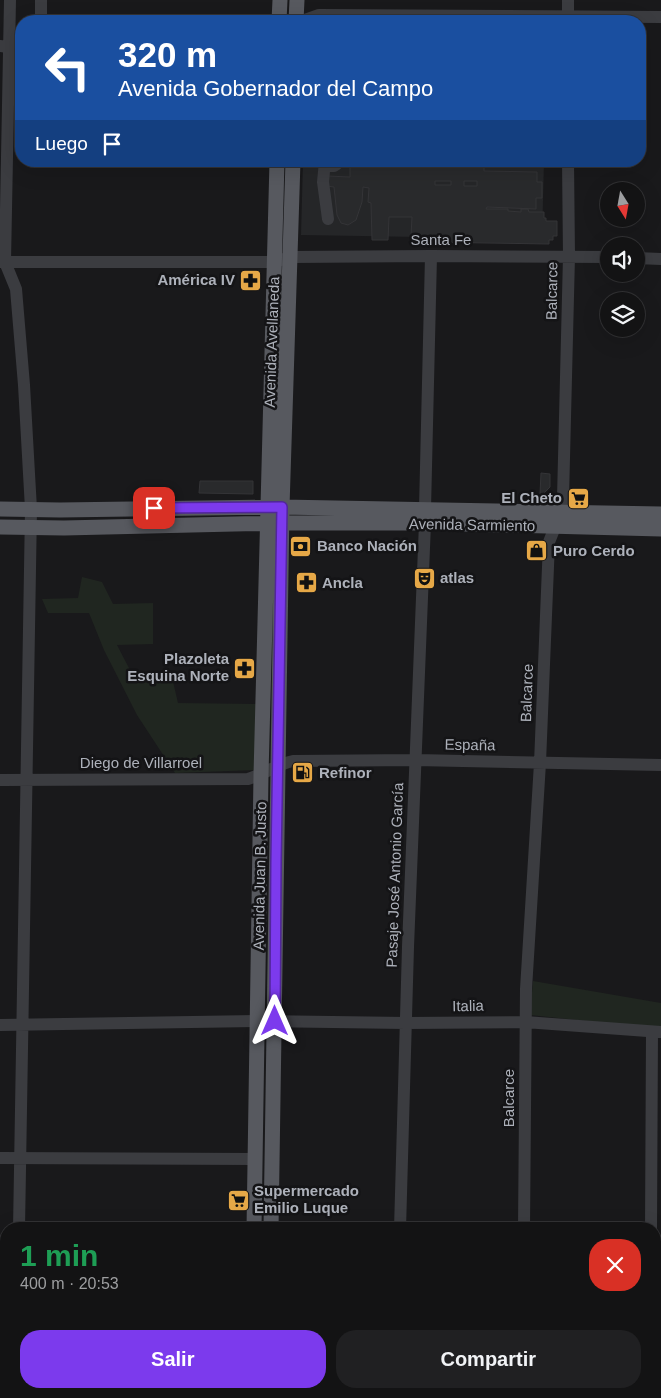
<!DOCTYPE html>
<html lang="es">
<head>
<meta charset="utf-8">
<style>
  body { margin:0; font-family:Helvetica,sans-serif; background:#202022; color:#f1f3f6; height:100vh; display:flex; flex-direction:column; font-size:19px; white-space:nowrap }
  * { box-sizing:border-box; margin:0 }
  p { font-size:16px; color:#9d9ea0 }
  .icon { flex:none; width:28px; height:28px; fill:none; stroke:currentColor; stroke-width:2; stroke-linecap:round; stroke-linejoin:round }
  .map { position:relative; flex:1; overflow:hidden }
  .drawer { position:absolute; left:0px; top:1222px; width:661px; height:176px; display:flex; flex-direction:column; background:#131314; border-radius:20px 20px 0 0; box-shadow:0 5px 20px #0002,0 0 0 1px #323234 }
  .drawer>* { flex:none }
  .banner { position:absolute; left:15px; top:15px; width:631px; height:152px; border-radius:20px; box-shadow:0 5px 20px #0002,0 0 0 1px #323234; background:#1a4fa0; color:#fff; overflow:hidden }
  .needle { width:32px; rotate:169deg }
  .tools { position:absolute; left:600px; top:182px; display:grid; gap:10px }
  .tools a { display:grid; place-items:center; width:45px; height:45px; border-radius:50%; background:#131314; box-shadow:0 5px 20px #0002,0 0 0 1px #323234; font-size:25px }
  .pin { position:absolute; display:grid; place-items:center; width:42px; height:42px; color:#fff; margin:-21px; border-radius:10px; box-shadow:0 2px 8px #0006 }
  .me { position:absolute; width:55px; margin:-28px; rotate:0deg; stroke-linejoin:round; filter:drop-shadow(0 0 4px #0008) }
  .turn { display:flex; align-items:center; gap:18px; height:105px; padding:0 20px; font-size:22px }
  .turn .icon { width:65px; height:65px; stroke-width:2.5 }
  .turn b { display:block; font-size:35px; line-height:42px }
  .then { display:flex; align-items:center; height:48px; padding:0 20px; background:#0003; gap:10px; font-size:19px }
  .round { display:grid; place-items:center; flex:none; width:52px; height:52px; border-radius:20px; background:#202022 }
  .headline { display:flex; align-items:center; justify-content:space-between; height:85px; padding:0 20px }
  h1 { font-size:30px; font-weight:800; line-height:38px; color:#1e9e55 }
  .button { display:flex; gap:10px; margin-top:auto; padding:10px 20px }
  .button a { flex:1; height:58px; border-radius:20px; background:#7c3aed; color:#fff; font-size:20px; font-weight:800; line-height:58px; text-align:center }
  .button a+a { background:#202022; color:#f1f3f6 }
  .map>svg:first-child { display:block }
  .built { fill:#252628 }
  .green { fill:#202620 }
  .building { fill:#292a2c; stroke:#343437; fill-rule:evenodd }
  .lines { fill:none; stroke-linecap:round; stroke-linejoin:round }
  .minor { stroke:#3b3c40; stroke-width:12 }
  .major { stroke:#57595f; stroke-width:15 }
  .route-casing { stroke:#51269a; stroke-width:12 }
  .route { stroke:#7c3aed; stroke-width:9 }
  .labels { text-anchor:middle; stroke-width:5; stroke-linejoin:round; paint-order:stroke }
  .street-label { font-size:15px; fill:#adb1ba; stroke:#141416 }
  .poi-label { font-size:15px; font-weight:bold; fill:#adb1ba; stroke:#141416; text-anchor:start }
</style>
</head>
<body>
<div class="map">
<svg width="661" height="1398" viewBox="0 0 661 1398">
  <rect width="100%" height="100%" fill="#19191b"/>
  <!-- built -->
  <path class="built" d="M303,161H544L542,239L301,235Z"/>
  <!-- green -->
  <path class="green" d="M82,577L102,582L113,604L153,603V644L117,645L131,672L171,673L178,703L257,704V770L175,773L137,715L104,650L89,613H48L42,599L78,598Z
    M533,981L661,1003V1029L530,1015Z"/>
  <!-- building -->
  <path class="building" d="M350,161H484V171L537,172V182H542V198H536V209L487,207L486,209H508V211L521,212V209H528L529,212H544V218H546V221H557V236H553V240H549V244L426,242V236H411L412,217H389L388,240H372L371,203L368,202L369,188L363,187L362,202L356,220L348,225L341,223L337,215L334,187L326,186L327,176L350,177ZM435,181H451V185H435ZM464,181H477V186H464Z
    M541,473L550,474V487L543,494H540Z
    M200,481H253V494L199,493Z"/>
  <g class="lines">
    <!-- minor -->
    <path class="minor" d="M10,0L5,262L16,289L24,385L31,509L19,1229
      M41,21V0
      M302,21L319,15L661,17
      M568,21V0
      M0,46L8,47L21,43
      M325,161L323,182L328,219
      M325,166H334L337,164V161
      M636,258L661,259
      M0,262H274L291,257L431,256L609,257
      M425,509L431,256
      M0,780L248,779C264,774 276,765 293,761L416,760L661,765
      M0,1025L258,1021L406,1023L525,1022L661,1032
      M0,1158L255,1159
      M400,1229L408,947L425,523
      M524,1229L526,989L540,763L549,542L561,512L563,498L569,256L568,161
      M651,1229L652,1032
      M655,1259H661
      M0,1288H6
      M17,1398V1392
      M397,1398V1392
      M520,1398V1392"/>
    <!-- major -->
    <path class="major" d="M279,21L280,0
      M296,21L297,0
      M0,509L60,510L282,507L661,514
      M0,527L64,528L282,523H425L661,529
      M254,1229L261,775L277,161
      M271,1229L282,507L293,161
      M250,1398V1392
      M269,1398V1392"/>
  </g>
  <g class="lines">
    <defs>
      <path id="route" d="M154,508L282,507L276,862L275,1021"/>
    </defs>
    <!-- route casing -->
    <use href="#route" class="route-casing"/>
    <!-- route -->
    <use href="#route" class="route"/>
  </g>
  <!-- icons -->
  <defs>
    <symbol id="pharmacy-square" viewBox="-11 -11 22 22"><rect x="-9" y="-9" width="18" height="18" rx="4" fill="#e6a847" stroke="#141416"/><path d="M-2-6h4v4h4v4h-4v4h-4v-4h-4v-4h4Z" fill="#111"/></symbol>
    <symbol id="supermarket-square" viewBox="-11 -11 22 22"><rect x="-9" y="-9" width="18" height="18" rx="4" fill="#e6a847" stroke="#141416"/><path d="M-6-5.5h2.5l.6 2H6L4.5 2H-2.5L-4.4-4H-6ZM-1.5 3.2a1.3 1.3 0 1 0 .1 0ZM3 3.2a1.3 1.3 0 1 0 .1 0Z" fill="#111"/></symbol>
    <symbol id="bank-square" viewBox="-11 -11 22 22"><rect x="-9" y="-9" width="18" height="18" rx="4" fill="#e6a847" stroke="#141416"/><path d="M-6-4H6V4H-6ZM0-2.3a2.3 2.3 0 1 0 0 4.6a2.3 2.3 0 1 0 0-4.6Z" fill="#111"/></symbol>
    <symbol id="shop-square" viewBox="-11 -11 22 22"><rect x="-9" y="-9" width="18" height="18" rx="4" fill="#e6a847" stroke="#141416"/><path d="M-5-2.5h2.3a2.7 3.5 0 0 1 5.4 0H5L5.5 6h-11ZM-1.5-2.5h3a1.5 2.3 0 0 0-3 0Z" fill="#111"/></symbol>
    <symbol id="theatre-square" viewBox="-11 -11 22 22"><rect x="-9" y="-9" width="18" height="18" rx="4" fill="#e6a847" stroke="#141416"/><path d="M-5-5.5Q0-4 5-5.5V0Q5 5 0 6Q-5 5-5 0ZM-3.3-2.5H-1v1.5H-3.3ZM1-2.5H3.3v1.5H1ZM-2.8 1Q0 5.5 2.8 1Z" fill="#111"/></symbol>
    <symbol id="fuel-square" viewBox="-11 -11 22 22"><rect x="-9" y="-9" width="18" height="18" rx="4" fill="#e6a847" stroke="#141416"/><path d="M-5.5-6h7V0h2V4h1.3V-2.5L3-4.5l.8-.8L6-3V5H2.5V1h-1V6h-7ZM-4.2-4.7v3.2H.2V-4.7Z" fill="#111"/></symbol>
  </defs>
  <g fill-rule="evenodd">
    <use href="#pharmacy-square" x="238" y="268" width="25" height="25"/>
    <use href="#supermarket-square" x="566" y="486" width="25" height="25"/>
    <use href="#bank-square" x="288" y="534" width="25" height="25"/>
    <use href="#shop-square" x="524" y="538" width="25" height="25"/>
    <use href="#theatre-square" x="412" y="566" width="25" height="25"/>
    <use href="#pharmacy-square" x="294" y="570" width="25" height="25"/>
    <use href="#pharmacy-square" x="232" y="656" width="25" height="25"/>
    <use href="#fuel-square" x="290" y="760" width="25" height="25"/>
    <use href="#supermarket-square" x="226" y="1188" width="25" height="25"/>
  </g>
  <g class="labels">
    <!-- street labels -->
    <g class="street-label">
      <text x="441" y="245">Santa Fe</text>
      <text transform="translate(552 291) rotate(-89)" y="5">Balcarce</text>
      <text transform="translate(272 342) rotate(-88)" y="5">Avenida Avellaneda</text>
      <text transform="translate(472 525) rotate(1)" y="5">Avenida Sarmiento</text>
      <text transform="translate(527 693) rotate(-88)" y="5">Balcarce</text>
      <text transform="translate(470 745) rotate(1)" y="5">España</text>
      <text x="141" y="768">Diego de Villarroel</text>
      <text transform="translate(395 875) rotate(-88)" y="5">Pasaje José Antonio García</text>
      <text transform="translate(260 876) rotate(-89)" y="5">Avenida Juan B. Justo</text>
      <text transform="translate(468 1006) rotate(-1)" y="5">Italia</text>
      <text transform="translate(509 1098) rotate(-90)" y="5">Balcarce</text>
    </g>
    <!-- poi labels -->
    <g class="poi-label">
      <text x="235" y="285" text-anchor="end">América IV</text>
      <text x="562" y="503" text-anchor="end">El Cheto</text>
      <text x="317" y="551">Banco Nación</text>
      <text x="553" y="556">Puro Cerdo</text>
      <text x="440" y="583">atlas</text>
      <text x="322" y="588">Ancla</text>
      <text x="229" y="664" text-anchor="end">Plazoleta<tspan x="229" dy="17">Esquina Norte</tspan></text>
      <text x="319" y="778">Refinor</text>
      <text x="254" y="1196">Supermercado<tspan x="254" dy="17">Emilio Luque</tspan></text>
    </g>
  </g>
</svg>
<div class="tools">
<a><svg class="needle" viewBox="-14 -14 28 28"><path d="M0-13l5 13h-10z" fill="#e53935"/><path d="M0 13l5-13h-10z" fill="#9d9ea0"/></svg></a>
<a><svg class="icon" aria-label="sound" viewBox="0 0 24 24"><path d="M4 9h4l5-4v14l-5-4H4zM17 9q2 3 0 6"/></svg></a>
<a><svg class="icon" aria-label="layers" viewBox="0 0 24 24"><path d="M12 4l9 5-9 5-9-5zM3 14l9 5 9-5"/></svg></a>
</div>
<div class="pin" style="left:154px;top:508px;background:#d93025"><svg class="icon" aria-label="arrive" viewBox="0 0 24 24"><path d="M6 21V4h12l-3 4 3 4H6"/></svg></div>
<svg class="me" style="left:275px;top:1021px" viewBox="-20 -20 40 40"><path d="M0-17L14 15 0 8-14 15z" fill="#7c3aed" stroke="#fff" stroke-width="4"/></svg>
<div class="banner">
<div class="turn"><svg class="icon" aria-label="left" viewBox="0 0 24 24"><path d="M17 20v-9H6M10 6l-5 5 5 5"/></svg><div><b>320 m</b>Avenida Gobernador del Campo</div></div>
<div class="then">Luego<svg class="icon" aria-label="arrive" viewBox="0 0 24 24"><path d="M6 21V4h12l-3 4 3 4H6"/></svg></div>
</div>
<section class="drawer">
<div class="headline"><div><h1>1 min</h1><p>400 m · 20:53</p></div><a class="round" style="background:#d93025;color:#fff"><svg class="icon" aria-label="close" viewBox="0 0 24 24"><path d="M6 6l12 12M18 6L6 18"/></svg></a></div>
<div class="button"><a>Salir</a><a>Compartir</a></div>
</section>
</div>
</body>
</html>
